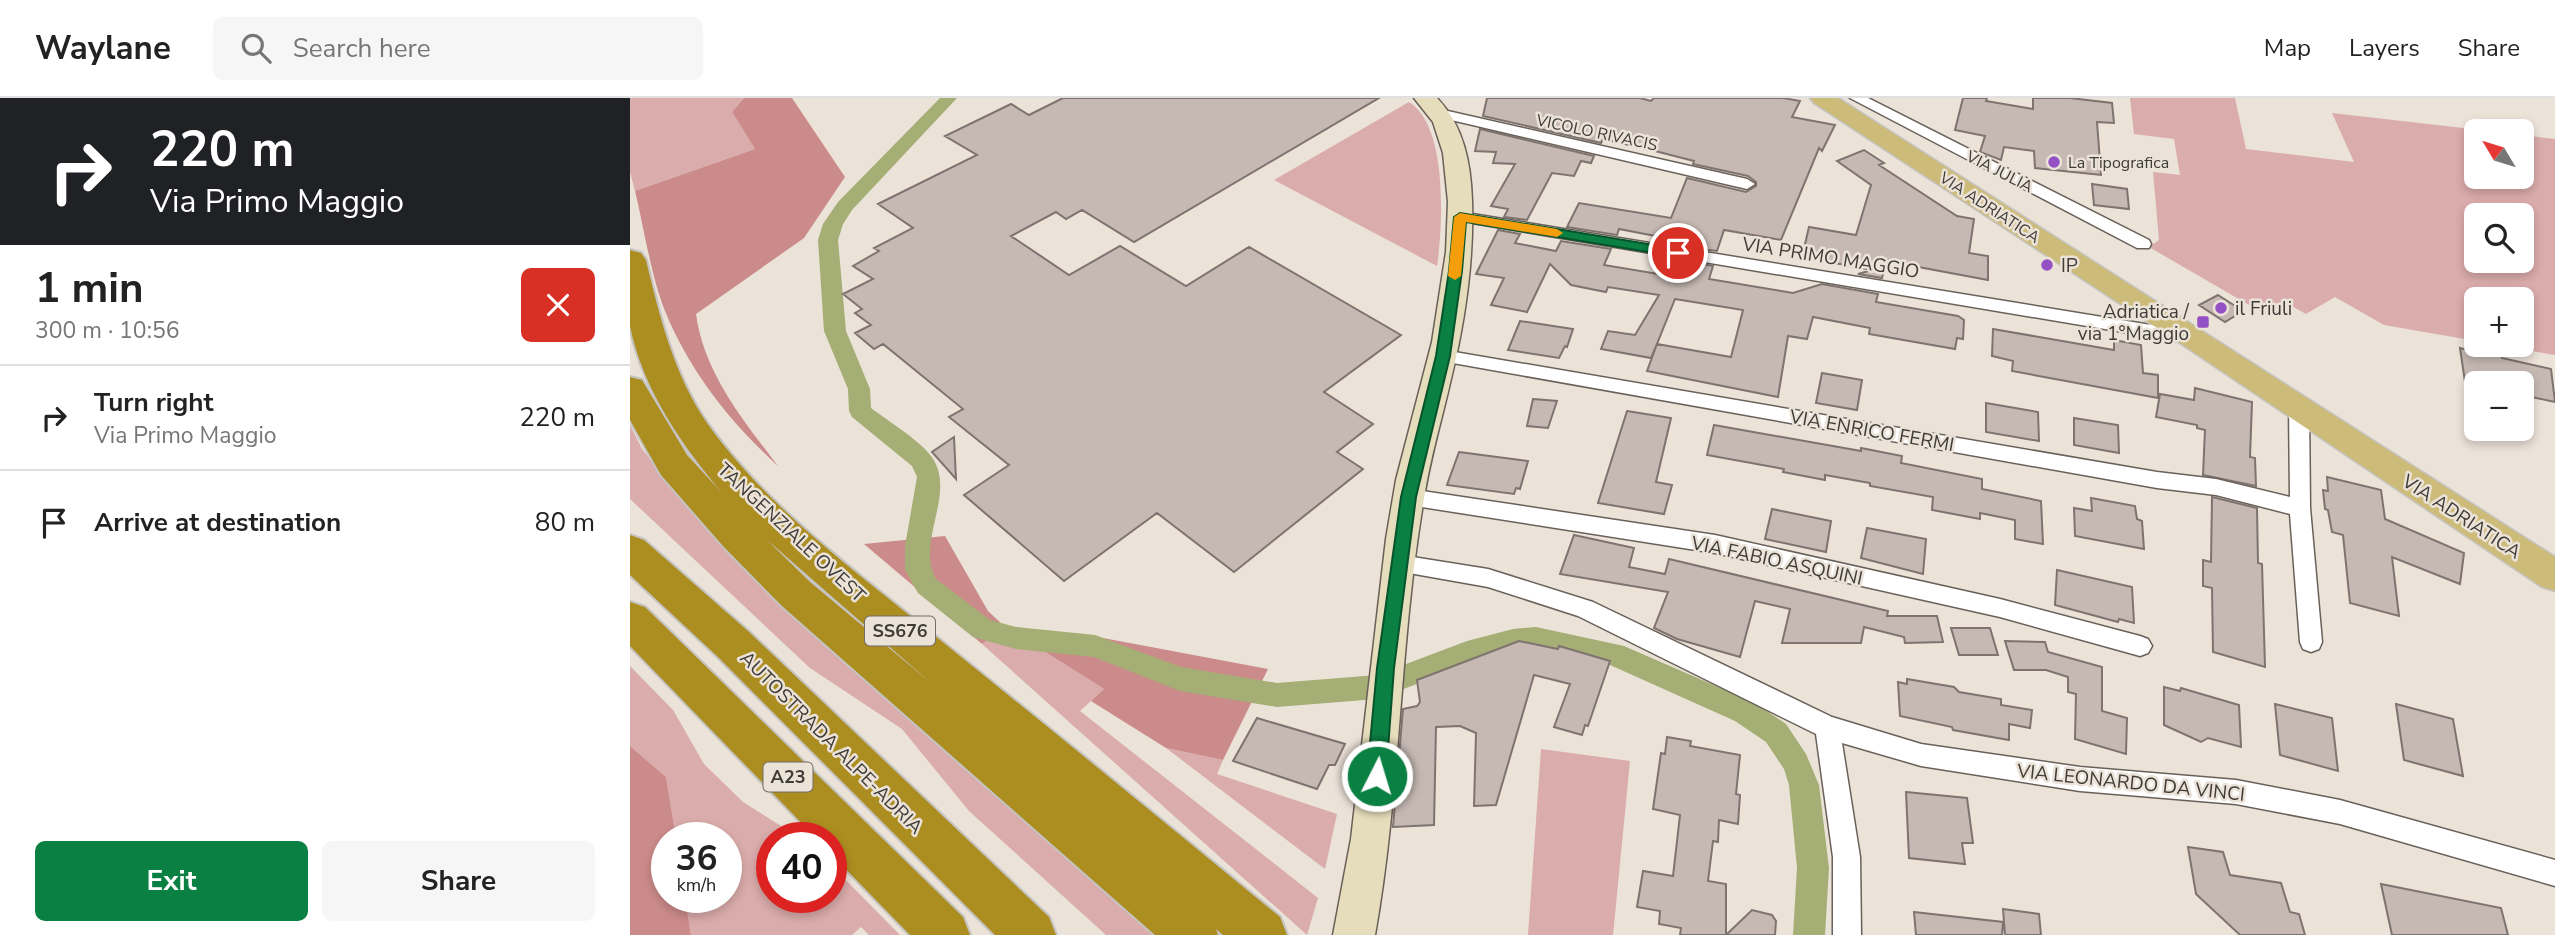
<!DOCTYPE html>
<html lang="en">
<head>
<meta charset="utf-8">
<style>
  body { margin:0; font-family:"Nunito Sans",sans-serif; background:#f6f6f6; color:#222; height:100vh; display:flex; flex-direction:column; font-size:26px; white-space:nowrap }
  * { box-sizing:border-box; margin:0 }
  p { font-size:23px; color:#767676 }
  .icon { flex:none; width:38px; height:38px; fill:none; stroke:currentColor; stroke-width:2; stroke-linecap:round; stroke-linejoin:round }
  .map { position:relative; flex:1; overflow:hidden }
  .drawer { display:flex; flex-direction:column; background:#fff; width:630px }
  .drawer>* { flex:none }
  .banner { background:#202124; color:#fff; overflow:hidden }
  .needle { width:46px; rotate:308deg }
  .tools { position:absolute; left:1834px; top:21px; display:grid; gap:14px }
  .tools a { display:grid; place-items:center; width:70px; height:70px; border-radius:10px; background:#fff; box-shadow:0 4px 10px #0003; font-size:35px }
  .speed { position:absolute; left:21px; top:724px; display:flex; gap:14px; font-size:35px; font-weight:700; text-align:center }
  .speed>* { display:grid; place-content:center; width:91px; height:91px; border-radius:50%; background:#fff; box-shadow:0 4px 10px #0003; line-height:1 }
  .speed small { font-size:18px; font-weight:400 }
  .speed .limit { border:10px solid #d22; background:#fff; color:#111 }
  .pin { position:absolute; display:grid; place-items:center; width:60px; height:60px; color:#fff; margin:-30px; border:4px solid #fff; border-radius:50%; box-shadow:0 2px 7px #0007 }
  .me { position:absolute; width:77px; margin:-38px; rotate:5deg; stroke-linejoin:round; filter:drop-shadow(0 0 5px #0008) }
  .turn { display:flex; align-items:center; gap:24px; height:147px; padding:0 35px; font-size:32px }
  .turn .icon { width:91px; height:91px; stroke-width:2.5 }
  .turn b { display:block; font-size:49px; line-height:60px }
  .round { display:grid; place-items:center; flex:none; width:74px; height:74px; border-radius:10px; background:#f6f6f6 }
  .head { display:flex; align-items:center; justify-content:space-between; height:119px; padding:0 35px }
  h1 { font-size:42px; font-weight:700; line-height:52px }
  .button { display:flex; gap:14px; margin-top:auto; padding:14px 35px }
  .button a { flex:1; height:80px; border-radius:10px; background:#0b8043; color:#fff; font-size:28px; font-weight:700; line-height:80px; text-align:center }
  .button a+a { background:#f6f6f6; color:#222 }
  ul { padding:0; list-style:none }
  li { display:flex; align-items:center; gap:21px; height:105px; padding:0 35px; border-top:2px solid #e0e0e0 }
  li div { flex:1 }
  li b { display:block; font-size:26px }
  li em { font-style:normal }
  header { display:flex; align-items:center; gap:42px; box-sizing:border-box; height:98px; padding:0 35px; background:#fff; border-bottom:2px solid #e0e0e0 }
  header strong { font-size:33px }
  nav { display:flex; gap:38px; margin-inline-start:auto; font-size:24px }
  .search { width:490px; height:63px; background:#f6f6f6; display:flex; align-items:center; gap:18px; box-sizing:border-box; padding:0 24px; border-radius:10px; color:#767676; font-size:26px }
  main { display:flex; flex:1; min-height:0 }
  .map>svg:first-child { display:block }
  .green { fill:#daacab; fill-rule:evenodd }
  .forest { fill:#cb8b8a }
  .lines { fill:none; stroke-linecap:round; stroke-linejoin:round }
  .canal { fill:#a5ae74; fill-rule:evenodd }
  .building { fill:#c6b9b4; stroke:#7f736f; stroke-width:2; fill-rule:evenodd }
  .street-casing { stroke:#696159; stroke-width:3 }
  .secondary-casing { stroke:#696159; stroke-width:3 }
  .primary-casing { stroke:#c5c4c3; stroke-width:3 }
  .highway-casing { stroke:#c5c4c3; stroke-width:4 }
  .street { fill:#fff; fill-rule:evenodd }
  .secondary { fill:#e6ddbc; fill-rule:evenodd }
  .primary { fill:#cdbb79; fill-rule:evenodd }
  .highway { fill:#ac8d20; fill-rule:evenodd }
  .route { fill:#0b8043; stroke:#07532c; stroke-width:2 }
  .slow { fill:#f59e0b }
  .poi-dot { fill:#9450c5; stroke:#ebe2d8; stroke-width:2.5 }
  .labels { text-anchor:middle; stroke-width:5; stroke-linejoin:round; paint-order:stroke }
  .far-street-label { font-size:16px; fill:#3f3b37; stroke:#ebe2d8 }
  .far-poi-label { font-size:16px; fill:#3f3b37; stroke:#ebe2d8; text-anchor:start }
  .shield { fill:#ebe2d8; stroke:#736d67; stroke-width:2 }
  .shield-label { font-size:18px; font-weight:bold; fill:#3f3b37 }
  .street-label { font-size:19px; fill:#3f3b37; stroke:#ebe2d8 }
  .poi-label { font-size:19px; fill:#3f3b37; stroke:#ebe2d8; text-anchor:start }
</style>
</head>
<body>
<header>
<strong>Waylane</strong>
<div class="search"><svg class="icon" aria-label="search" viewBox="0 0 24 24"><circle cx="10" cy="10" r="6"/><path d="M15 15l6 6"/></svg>Search here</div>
<nav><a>Map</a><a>Layers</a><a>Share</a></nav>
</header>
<main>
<section class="drawer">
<div class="banner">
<div class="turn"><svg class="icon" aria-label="right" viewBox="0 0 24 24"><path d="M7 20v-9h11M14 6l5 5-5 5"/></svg><div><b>220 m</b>Via Primo Maggio</div></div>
</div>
<div class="head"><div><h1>1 min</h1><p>300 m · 10:56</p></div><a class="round" style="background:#d93025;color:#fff"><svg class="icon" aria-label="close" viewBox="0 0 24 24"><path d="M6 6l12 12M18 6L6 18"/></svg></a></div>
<ul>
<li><svg class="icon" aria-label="right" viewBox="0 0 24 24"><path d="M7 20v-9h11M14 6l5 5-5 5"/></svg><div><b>Turn right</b><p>Via Primo Maggio</p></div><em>220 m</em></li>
<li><svg class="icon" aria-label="arrive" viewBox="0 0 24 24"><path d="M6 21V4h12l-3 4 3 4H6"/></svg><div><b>Arrive at destination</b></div><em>80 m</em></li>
</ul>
<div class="button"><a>Exit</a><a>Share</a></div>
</section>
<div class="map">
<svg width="1925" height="837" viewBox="0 0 1925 837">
  <rect width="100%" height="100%" fill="#ebe2d8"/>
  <!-- green -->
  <path class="green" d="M0,0H114L102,14L125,51L5,93L0,74Z
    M1500,0H1605L1616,51L1724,64L1702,15L1859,33H1846V79H1892V37L1925,41V257L1866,247H1892V201H1846V243L1754,227L1705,199L1676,216L1658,206L1638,218L1519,149L1529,142L1523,74L1550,77L1544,41L1504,36ZM1846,117H1892V163H1846Z
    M779,4C818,28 813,127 807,168L644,82Z
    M0,327L12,351L48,396L541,837H476L339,713L272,631L180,570L0,401Z
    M374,528L474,591L450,613L688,800L677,837L352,546Z
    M0,568L43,612L74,666L113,704L170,740H142V800H201V767L270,837H239L231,829L222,837H61L55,800H96V740H46L36,679L0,648Z
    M536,650L593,662L587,676L707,716L695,771Z
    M911,651L1000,663L983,837H898Z"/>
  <!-- forest -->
  <path class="forest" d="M114,0H162L215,79L174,140L66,216C74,275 113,322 148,368C100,324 60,274 35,213C21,178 14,130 5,93L125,51L102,14Z
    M315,438L358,513L374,528L473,540L638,571L593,662L536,650L461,603L474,591L374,528L352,546L234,446Z
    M0,648L36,679L46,740H37V800H55L61,837H0Z"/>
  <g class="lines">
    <!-- canal -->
    <path class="canal" d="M310,0H327L222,112L213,126L208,142L216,233L240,291L241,310C258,323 288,341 301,358C328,394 285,443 306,481L360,522L386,529L465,537L551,569L647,585L747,577L837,543L883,531L906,529L994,548L1125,605L1156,626L1176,656L1189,687L1199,770L1195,837H1163L1167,770L1159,687L1154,671L1136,644L1105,623L980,567L906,551L883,553L840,566L747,601L647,609L550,593L464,559L386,551L343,539L288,495L275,472V448L287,379L282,368L222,319L219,313L218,291L194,233L188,142L193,126L208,104Z"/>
  </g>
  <!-- building -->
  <path class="building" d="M433,0H749L504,144L452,112L436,121L426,114L381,138L439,177L490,148L556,188L619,149L771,237L694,294L743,326L707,354L733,371L604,474L527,415L434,483L334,397L379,367L319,319L333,311L253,246L244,251L225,235L241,227L225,215L232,211L213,196L243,181L223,168L249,153L244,150L283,130L248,106L347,57L315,38L381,6L399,17Z
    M857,0H1010L1021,3L1024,0H1153L1170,3L1162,19L1205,27L1192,53L1189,50L1151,142L1094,132L1087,153L1070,151L1072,147L989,131L987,137L937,129L949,105L1041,120L1057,80L1116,94L1126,88V84L1118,78L1063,66L1064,63L1025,53L973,41L971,45L853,18Z
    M1333,0H1357L1356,3L1403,11V0H1440L1482,5L1484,25L1467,24L1471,77L1405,70L1404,53L1374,49L1371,62L1350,54L1355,38L1325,32Z
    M850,31L964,58L961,65L951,63L944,78L922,75L897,122L874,119L878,111L861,108L885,66L863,65L866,54L845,53Z
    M1234,52L1254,65L1249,67L1327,118L1344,121L1339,155L1358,158V182L1256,163L1252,180L1228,176L1242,172L1172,159L1179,129L1226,137L1241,87L1207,63Z
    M1462,86L1497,91L1499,111L1464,107Z
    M868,132L890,136L885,145L926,153L931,143L981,151L974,167L1040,178L1046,167L1057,173L1054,180L1060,181L1066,165L1083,168L1079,181L1163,195L1192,186L1248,196L1246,204L1328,218L1334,222L1333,241L1327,240L1325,251L1239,236L1240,230L1183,219L1177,241L1158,238L1148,299L1017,273L1027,246L1021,260L971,251L978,233L1005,237L1029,197L978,189L976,194L941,187L920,166L897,214L861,207L874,180L846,176ZM1045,201L1113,212L1101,259L1027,246Z
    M1588,197L1613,213L1595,224L1569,207Z
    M890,223L943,231L937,249L935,248L929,260L878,252Z
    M1363,231L1484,252V242L1511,247L1513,275L1528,277V300L1382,273L1383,263L1362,258Z
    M1836,243L1870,250L1872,260L1921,271L1925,304L1892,297V285L1835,284L1830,250L1837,252Z
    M1192,275L1232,282L1227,312L1186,305Z
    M1565,290L1622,304L1620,359L1625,360L1626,388L1573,377L1575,332L1567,330V327L1526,319L1530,296L1564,302Z
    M903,301L927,303L918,330L897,328Z
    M1356,305L1408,314L1409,343L1356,334Z
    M997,313L1041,320L1026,384L1042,387L1034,416L968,405Z
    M1444,320L1488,327L1489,355L1444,347Z
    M1084,327L1231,353V350L1272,358L1271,365L1352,381V391L1411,403L1413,446L1385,441V422L1350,415V421L1302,412L1303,399L1240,388V385L1195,377V382L1153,374L1154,371L1077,357Z
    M324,339L326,381L302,354Z
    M829,354L898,363L890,391L886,390L884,396L817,387Z
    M1697,379L1751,392L1755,421L1834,455L1830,486L1762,459L1769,518L1720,505L1713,437L1702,434L1698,412L1695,411L1693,392L1698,393Z
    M1582,399L1627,410L1628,465L1632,466L1635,569L1583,554L1582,490L1573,488V462L1581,464Z
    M1461,400L1505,408L1507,421L1512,423L1514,451L1445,438L1444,410L1462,413Z
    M1142,411L1201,423L1196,454L1135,441Z
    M1237,430L1296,441L1293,476L1231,460Z
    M944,437L1004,450L999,469L1035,476L1039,461L1258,513L1257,518H1307L1313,544L1275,545L1274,539L1234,529L1231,545H1152L1160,511L1125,503L1110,559L1047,541L1024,530L1038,494L930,476Z
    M1427,472L1502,489L1504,525L1489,521L1488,524L1425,507Z
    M1321,530H1360L1368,557H1329Z
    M889,543L928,551L929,548L980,563L958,628L955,627L952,637L924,629L940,586L904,577L866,707L844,708L846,635L830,628L806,629L804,727L763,729L773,611L787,608L790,604L787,582Z
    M1375,543L1415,544L1418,554L1472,569V613L1497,620L1496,656L1445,641L1446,596L1438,594V579L1416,572H1384Z
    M1277,581L1324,589L1329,594L1371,601V607L1402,612L1400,630L1379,626V642L1323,632L1322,629L1270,618L1268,584L1277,586Z
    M1534,589L1550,593L1551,590L1609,607L1611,649L1578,640L1571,644L1534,627Z
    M1645,606L1702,620L1708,673L1650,657Z
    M1766,606L1823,621L1833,678L1774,662Z
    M627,620L715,646L705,667H699L687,691L603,663Z
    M1037,639L1061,643L1060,648L1110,657L1106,696L1110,697L1108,726L1089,722L1088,744L1083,743L1078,783L1096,786V837L1122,812L1142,817L1146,823L1145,837H1050L1051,830L1029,826L1030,813L1007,809L1013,773L1043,778L1050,717L1023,711L1031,655L1035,656Z
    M1276,694L1337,700L1343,745H1332L1335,766L1279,760Z
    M1558,749L1593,754L1600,777L1651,785L1660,814L1669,816L1675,837H1610L1566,796Z
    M1751,786L1871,810L1878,837H1762Z
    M1373,811L1409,816L1411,837H1375Z
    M1284,814L1373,824L1372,837H1286Z"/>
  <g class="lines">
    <defs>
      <path id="street" d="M1220,0H1238L1519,142L1521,146L1519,150H1507Z
        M809,11L1117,81L1125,86L1117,91L804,18L802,15L804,12Z
        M830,114L1564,234L1573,240L1564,246L824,122L822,119Z
        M813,252L1527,374L1586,381L1660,399L1659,310L1662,305H1676L1679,310L1680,410L1692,544L1689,551L1681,554L1673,551L1670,544L1660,416L1586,397L1527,390L806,262L804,258L806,254Z
        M779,391L1085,437L1370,501L1510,538L1518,541L1522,548L1518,555L1510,558L1370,519L1085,455L779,407L772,405L769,399L772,393Z
        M770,457L858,471L963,504L1202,619L1291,646L1450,669L1606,682L1710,702L1925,762V788L1710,726L1606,706L1450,693L1291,668L1212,645L1230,759L1231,837H1203V759L1186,636L948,518L858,489L762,472L759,466L762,460Z"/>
      <path id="secondary" d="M784,0H807C834,28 841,66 842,103C844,162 835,223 821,281C812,321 800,360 794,400C769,545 771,692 745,837H703L721,741L756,441L766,382L802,244L816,154L818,104L813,55L803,24Z"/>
      <path id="primary" d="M1180,0H1208L1925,459V493L1912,489L1553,247L1184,5Z"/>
      <path id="highway" d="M0,152L11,155L16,162C29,217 44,277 77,325C138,411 228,475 309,541C423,633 537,726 650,819L657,837H593L586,831L588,837H525L152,508L93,448L31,377L0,322V279L12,282L57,357L94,397C53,349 13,292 0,228C0,205 0,176 0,152ZM136,441L301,585L180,484Z
        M0,437L14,442L118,533L419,819L426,837H365L88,559L0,477Z
        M0,504L15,509L333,819L340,837H280L201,756V740H186L0,548Z"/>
    </defs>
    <!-- street casing -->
    <use href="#street" class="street-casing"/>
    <!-- secondary casing -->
    <use href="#secondary" class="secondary-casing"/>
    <!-- primary casing -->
    <use href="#primary" class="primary-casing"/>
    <!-- highway casing -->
    <use href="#highway" class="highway-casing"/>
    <!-- street -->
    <use href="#street" class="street"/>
    <!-- secondary -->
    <use href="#secondary" class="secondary"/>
    <!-- primary -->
    <use href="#primary" class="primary"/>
    <!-- highway -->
    <use href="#highway" class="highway"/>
  </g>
  <!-- route -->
  <path class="route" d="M830,115L1048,151L1054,155L1048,159L836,124L832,173L820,258L786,399L764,570L756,678L753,685L747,687L740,685L737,678L747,570L771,399L806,258L819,173L824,119Z"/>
  <!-- slow -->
  <path class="slow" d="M830,115L927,131L933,135L927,139L836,124L831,178L825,182L818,178L824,119Z"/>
  <!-- markers -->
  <g class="poi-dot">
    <circle cx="1424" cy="64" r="7"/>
    <circle cx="1417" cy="167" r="7"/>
    <circle cx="1591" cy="210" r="7"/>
    <rect x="1566" y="217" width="14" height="14" rx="3.5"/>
  </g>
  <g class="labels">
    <!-- far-street labels -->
    <g class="far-street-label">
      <text transform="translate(967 34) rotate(12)" y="6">VICOLO RIVACIS</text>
      <text transform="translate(1370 73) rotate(27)" y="6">VIA JULIA</text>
      <text transform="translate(1360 109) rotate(33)" y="6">VIA ADRIATICA</text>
    </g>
    <!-- far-poi labels -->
    <g class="far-poi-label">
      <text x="1438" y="70">La Tipografica</text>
    </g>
    <!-- shield labels -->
    <g class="shield">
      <rect x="235" y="518.5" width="70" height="29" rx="5"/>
      <rect x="133.5" y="664.5" width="49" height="29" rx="5"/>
    </g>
    <g class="shield-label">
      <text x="270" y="539">SS676</text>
      <text x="158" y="685">A23</text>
    </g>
    <!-- street labels -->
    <g class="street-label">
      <text transform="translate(1201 159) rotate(9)" y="7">VIA PRIMO MAGGIO</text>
      <text transform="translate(1242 332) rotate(10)" y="7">VIA ENRICO FERMI</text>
      <text transform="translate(1832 418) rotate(33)" y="7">VIA ADRIATICA</text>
      <text transform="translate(162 434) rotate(43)" y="7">TANGENZIALE OVEST</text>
      <text transform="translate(1147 462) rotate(12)" y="7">VIA FABIO ASQUINI</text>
      <text transform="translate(202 644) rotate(45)" y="7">AUTOSTRADA ALPE-ADRIA</text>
      <text transform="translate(1501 684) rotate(6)" y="7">VIA LEONARDO DA VINCI</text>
    </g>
    <!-- poi labels -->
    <g class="poi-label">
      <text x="1431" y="174">IP</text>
      <text x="1605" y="217">il Friuli</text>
      <text x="1559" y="220" text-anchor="end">Adriatica /<tspan x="1559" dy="22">via 1°Maggio</tspan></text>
    </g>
  </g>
</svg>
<div class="tools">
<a><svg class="needle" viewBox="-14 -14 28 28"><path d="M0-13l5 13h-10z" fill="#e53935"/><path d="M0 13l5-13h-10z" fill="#767676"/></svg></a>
<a><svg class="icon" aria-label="search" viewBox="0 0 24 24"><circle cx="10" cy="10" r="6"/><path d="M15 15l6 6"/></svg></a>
<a>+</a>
<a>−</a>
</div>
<div class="speed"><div>36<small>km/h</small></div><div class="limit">40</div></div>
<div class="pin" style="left:1048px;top:155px;background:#d93025"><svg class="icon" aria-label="arrive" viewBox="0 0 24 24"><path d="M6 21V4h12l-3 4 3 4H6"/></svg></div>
<svg class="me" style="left:747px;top:678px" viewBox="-20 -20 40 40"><circle r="17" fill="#0b8043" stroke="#fff" stroke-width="3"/><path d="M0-11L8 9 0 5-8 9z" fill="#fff"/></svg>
</div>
</main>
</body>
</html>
